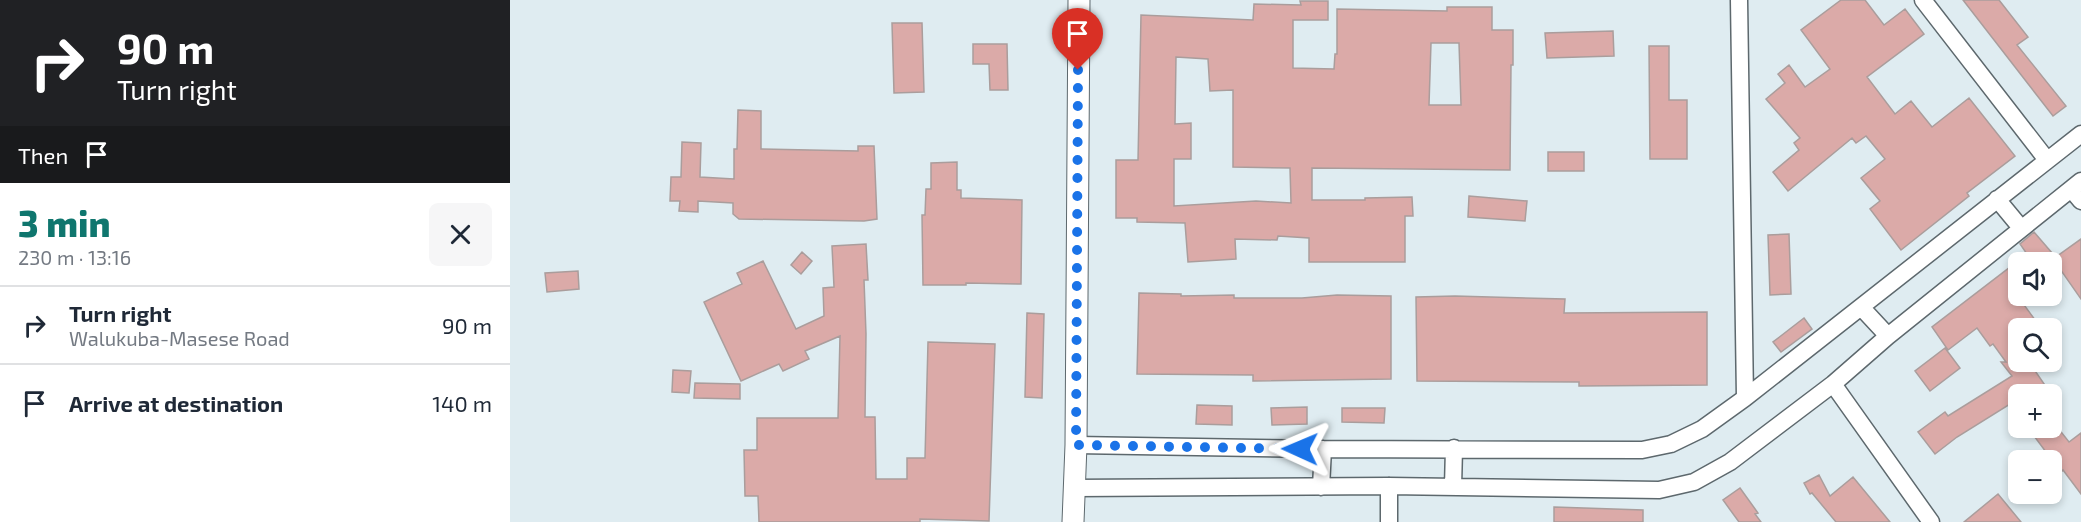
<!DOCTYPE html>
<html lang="en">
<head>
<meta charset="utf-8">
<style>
  body { margin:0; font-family:"Exo 2",sans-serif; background:#f6f6f7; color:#1f2937; height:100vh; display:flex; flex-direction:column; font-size:22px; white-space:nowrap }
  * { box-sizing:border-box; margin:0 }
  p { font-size:20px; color:#747a83 }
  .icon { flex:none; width:33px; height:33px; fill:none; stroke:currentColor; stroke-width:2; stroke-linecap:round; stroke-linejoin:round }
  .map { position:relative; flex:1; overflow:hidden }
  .panel { display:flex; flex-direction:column; background:#fff; width:510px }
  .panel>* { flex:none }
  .guide { background:#202124; color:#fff; overflow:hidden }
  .controls { position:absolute; left:1498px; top:252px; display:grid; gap:12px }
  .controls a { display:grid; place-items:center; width:54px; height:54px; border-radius:9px; background:#fff; box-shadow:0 3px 9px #0003; font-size:30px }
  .pin { position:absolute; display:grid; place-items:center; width:51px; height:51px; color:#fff; margin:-62px -26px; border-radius:50% 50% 50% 0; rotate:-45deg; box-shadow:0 0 6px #0007 }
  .pin .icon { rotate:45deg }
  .me { position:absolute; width:66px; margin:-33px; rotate:271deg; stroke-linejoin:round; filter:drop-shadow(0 0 4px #0008) }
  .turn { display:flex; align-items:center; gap:21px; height:126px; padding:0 18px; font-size:27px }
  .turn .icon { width:78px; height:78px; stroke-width:2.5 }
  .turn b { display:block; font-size:42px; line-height:51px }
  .then { display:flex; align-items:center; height:57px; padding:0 18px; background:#0003; gap:12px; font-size:22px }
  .round { display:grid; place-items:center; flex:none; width:63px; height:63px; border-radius:9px; background:#f6f6f7 }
  .head { display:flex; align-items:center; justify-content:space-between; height:102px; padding:0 18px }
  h1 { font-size:36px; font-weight:800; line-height:45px; color:#0f766e }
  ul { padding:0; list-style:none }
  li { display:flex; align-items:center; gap:18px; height:78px; padding:0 18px; border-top:2px solid #e0e1e3 }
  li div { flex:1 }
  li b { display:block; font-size:22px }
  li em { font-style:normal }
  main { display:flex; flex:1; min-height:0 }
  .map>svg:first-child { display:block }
  .building { fill:#dbaaa8; stroke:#aa9d9c; stroke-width:1.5; fill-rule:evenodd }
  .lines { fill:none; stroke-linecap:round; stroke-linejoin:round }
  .minor-casing { stroke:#5d686d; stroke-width:19 }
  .tertiary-casing { stroke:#5d686d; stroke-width:23 }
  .minor { stroke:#fff; stroke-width:16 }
  .tertiary { stroke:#fff; stroke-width:21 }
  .route { stroke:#1a73e8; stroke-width:10; stroke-dasharray:0 18 }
</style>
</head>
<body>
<main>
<section class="panel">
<div class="guide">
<div class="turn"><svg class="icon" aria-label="right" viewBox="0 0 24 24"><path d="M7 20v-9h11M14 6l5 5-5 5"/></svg><div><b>90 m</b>Turn right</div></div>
<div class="then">Then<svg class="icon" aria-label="arrive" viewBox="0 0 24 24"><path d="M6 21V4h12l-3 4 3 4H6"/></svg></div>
</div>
<div class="head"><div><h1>3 min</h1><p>230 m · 13:16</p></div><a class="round"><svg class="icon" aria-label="close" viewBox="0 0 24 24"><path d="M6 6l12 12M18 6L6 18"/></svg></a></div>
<ul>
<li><svg class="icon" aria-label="right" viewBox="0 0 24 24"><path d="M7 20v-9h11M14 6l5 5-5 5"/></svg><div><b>Turn right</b><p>Walukuba-Masese Road</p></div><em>90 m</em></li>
<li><svg class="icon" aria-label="arrive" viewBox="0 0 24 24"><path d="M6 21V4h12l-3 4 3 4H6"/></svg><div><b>Arrive at destination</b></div><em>140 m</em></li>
</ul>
</section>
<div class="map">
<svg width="1571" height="522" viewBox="0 0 1571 522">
  <rect width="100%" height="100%" fill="#dfecf1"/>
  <!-- building -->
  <path class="building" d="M1331,0H1355L1374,25L1395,9L1414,34L1357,77L1385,114L1401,101L1422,127L1459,98L1505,156L1457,193L1459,196L1391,250L1360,209L1370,201L1351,178L1375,159L1356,136L1346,143L1342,138L1278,191L1263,172L1289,150L1284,143L1290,138L1256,99L1275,83L1268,74L1279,65L1295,87L1320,69L1291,30Z
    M1453,0H1489L1518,37L1507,45L1556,106L1543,116Z
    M790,1H818V20H783V68L824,69L825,54H827V9L937,11V7H982V30H1003V65H1001L1000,170L802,168V200H855V198L902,197L903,216H895V262H799V238L768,236L767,240L725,239L726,259L678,262L675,223L627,222V218H606V160H628L631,15L743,20L744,4L791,5ZM921,43H949L951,105H919ZM666,57L698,59L700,91L723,90V167L780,168L781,203L746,201L664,206V159H681V123L665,124Z
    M382,23H412L414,92L384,93Z
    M1103,31L1104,56L1037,58L1035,33Z
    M463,44H497L498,90H480L479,64H463Z
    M1139,46H1159V100H1177V159H1140Z
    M228,110L251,111V149L348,151V146H364L367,219L354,221L229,219L223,214V203L188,201V212L169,211L170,201H160L161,177H171L172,142L191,143L190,177L224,179V149H227Z
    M1038,152H1074V171H1038Z
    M447,162V190H451V198L512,200L511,284L456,283V285H413L412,215H415L416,189H421V163Z
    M959,196L1017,201L1015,221L958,217Z
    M1524,232L1542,253L1530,262H1509V298L1531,328H1509V362H1519L1541,394H1509V416L1500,404L1447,437L1425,454L1408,432L1435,412L1438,416L1502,376L1491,362H1496L1483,344L1480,346L1467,328L1438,350L1422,327L1517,254L1510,244Z
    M1279,234L1281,294L1260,295L1258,235Z
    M1571,239V299L1543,259Z
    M356,244L358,280H354L356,334L355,417H365L366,479H397V458H415L418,342L485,344L479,521L410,519V522H249L248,496H235L234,450H247V418H328L330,336L295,351L299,359L273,371L269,364L231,381L194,302L232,284L227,273L253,261L286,329L314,316L313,288L324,287L322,246Z
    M292,252L302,261L291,274L281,265Z
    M68,271L69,289L37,292L35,273Z
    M629,293L671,294V296L724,295V298H792L827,295L881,296V379L743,381V375L627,374Z
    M945,296L1055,299L1054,313L1197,312V385L1069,386V382L907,381L906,297Z
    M517,313L534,314L532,398L515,397Z
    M1294,318L1302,329L1271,352L1263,342Z
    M1435,348L1450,368L1420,391L1405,371Z
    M163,370L181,371L179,393L162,392Z
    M185,383L230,384V399L184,398Z
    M687,405L722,406V425L686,424Z
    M797,407V424L762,425L761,408Z
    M832,408H875L874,423L832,422Z
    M1518,428H1548L1559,442L1571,433V494L1553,470L1551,472Z
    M1309,475L1320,496L1343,477L1380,522H1326L1302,493L1300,494L1294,483Z
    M1230,488L1248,513L1245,514L1251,522H1229L1213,500Z
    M1488,494L1511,522H1454Z
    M1044,507L1133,510V522H1044Z"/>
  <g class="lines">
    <defs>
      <path id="minor" d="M1229,0L1235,398
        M1413,0L1537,160
        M1561,189L1571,201
        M1487,199L1511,228
        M1351,307L1378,336
        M1323,384L1421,522
        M566,445L813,449L1132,450L1161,444L1192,429L1235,398L1571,134
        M811,487L813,449
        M943,487L944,448
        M564,488L879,486L1149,490L1184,482L1220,462L1323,384L1378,336L1571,181
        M879,522V486"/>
      <path id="tertiary" d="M563,522L566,445L569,0"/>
    </defs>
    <!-- minor casing -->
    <use href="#minor" class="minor-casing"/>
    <!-- tertiary casing -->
    <use href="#tertiary" class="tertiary-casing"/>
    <!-- minor -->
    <use href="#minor" class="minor"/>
    <!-- tertiary -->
    <use href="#tertiary" class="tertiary"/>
  </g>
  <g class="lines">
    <!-- route -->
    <path class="route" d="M568,70L566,445L790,449"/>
  </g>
</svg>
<div class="controls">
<a><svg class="icon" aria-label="sound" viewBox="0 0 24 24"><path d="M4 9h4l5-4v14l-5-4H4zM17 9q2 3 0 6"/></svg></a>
<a><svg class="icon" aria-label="search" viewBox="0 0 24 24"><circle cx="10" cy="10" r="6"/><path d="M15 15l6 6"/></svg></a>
<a>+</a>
<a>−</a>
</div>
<div class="pin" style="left:568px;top:70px;background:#d93025"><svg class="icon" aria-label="arrive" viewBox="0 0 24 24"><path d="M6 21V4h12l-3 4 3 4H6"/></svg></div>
<svg class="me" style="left:790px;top:449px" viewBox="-20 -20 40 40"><path d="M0-17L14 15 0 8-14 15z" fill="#1a73e8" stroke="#fff" stroke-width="4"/></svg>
</div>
</main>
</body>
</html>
